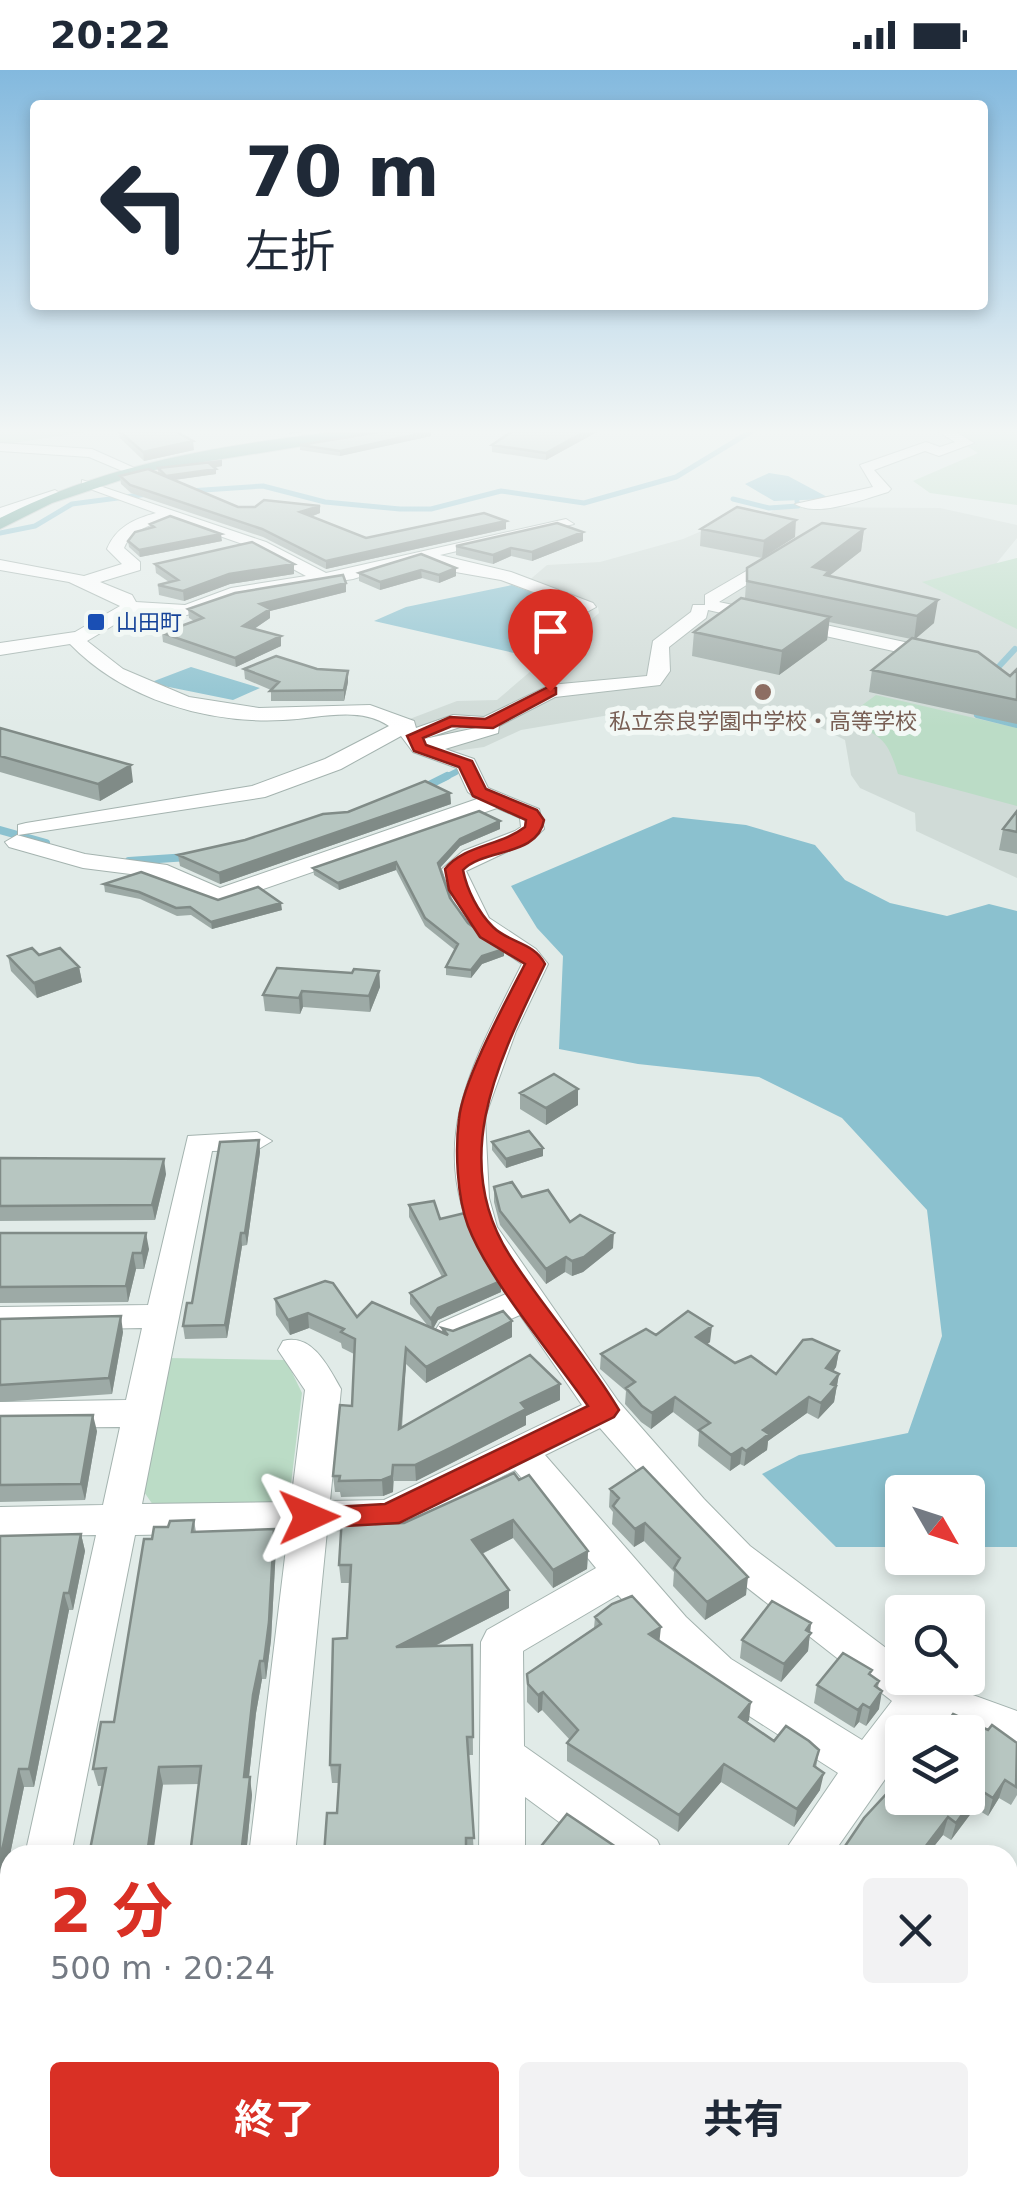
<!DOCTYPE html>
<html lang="ja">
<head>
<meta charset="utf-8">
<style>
  body { margin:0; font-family:"DejaVu Sans","Noto Sans JP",sans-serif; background:#f2f2f3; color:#1f2937; height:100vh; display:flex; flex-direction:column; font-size:38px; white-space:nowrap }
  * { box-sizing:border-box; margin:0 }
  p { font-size:32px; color:#747a83 }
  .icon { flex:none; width:55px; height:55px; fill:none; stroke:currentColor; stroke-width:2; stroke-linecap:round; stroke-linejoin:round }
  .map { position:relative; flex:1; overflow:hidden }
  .details { position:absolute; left:0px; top:1775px; width:1018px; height:352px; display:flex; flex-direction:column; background:#fff; border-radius:30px 30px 0 0; box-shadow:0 5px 15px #0003 }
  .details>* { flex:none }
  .hud { position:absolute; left:30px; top:30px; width:958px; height:210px; border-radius:10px; box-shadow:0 5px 15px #0003; background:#fff; color:#1f2937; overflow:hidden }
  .needle { width:65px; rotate:129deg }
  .fabs { position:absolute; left:885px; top:1405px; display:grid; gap:20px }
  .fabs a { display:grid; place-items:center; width:100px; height:100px; border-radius:10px; background:#fff; box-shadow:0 5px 15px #0003; font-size:50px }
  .pin { position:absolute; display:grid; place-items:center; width:85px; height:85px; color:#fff; margin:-102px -42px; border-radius:50% 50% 50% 0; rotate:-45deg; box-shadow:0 0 10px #0007 }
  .pin .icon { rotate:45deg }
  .me { position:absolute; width:110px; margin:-55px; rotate:89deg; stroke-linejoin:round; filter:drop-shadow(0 0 8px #0008) }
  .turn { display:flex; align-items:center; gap:35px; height:210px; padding:0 50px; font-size:45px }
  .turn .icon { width:130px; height:130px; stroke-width:2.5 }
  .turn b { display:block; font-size:70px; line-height:85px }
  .round { display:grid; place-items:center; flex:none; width:105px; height:105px; border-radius:10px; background:#f2f2f3 }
  .head { display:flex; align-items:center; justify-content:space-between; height:170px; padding:0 50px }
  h1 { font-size:60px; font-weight:700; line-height:75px; color:#d93025 }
  .action { display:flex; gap:20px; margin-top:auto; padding:20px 50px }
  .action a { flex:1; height:115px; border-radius:10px; background:#d93025; color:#fff; font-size:40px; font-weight:700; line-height:115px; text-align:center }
  .action a+a { background:#f2f2f3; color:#1f2937 }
  .status { display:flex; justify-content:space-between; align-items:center; height:70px; padding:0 50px; background:#fff; direction:ltr }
  .status svg { height:28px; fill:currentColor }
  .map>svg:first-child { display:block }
  .built { fill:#d0dbd7 }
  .green { fill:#bbdcc6 }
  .water { fill:#8bc1cf }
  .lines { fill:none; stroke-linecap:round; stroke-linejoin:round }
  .stream-far2 { stroke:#8bc1cf; stroke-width:5 }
  .stream-far1 { stroke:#8bc1cf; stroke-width:6 }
  .stream { stroke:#8bc1cf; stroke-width:8 }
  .minor-casing { stroke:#a4b3af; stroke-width:2 }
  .major-casing { stroke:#c1c8c7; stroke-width:2 }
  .minor { fill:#fff; fill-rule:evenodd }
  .major { fill:#67a095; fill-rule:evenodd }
  .wall { fill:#9daaa6 }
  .shaded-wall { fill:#808b87 }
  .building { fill:#b7c6c1; stroke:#808b87; stroke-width:2.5 }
  .route { fill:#d93025; stroke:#8d1f18; stroke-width:2.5 }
  .transit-dot { fill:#1a4fb4; stroke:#f2f8f5; stroke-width:4 }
  .education-dot { fill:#8d6e63; stroke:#f2f8f5; stroke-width:4 }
  .labels { text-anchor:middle; stroke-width:10; stroke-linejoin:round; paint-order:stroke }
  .far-transit-label { font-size:22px; fill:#164399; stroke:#f2f8f5; text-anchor:start }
  .far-education-label { font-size:22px; fill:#785e54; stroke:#f2f8f5 }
</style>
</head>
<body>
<div class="status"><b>20:22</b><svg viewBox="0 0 49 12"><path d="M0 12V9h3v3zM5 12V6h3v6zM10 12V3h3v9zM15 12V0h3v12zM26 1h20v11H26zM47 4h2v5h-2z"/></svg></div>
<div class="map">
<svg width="1017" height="2127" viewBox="0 0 1017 2127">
  <rect width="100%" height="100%" fill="#e1ebe8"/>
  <!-- built -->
  <path class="built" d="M779,437L940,438L1017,455V468L974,521L1017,530V808L916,761L915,743L860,718L851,705L845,670L808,651L633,641L521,660L484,677L448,682L425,670L407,650L457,631L497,630L599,543L598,537L526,513L547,495L600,492L683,469L725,451L759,449Z"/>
  <!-- green -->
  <path class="green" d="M0,359H106L0,375Z
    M939,359H1017V435L930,423L913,411L978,383Z
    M1017,488V559L922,512Z
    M876,625L1017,658V736L898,704C886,664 879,666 842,650Z
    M166,1288L286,1290L302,1323L290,1422L272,1435H153L140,1416Z"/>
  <!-- water -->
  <path class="water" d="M769,403L788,406L831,429L774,431L745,414Z
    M512,515L586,542L560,555L544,574L514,583L374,551L406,537Z
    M191,597L260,618L233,630L149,613Z
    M673,747L746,755L815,775L845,810L890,833L947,846L989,834L1017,841V1477H968V1422H902V1477H836L762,1404L799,1385L908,1363L942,1266L927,1140L842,1048L759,1007L638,994L559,979L563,886L537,858L511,816Z"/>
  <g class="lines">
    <!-- stream-far2 -->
    <path class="stream-far2" d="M189,421L263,416L325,432L400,439H431L501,421L584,433L676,407L755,359
      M733,429L769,438L798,436L797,431
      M0,463L35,456L72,434L148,424"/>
    <!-- stream-far1 -->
    <path class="stream-far1" d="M991,605L1015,579
      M983,636L977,645L1017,655
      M442,709L456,702"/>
    <!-- stream -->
    <path class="stream" d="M423,718L447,706
      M0,760L46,773
      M129,791L188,787"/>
    <defs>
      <path id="minor" d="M934,359H952L974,373L939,386L925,381L874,400L891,419L888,422C864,429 818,448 795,434L873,417L860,395L926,372L940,377L955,372Z
        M0,373L92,379L139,400L127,403L89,387L0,381Z
        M82,410L266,472L326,503L566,449L574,454L440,485L511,502L593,533L596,537L587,542L501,510L444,500L422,488L353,509L235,528L187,545L134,543L87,571L123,599L189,627L259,638L370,635L414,651L416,658L453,645L484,647L550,615L647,606L653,571L691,542L693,535H705V525L781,481L787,482V490L719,532L923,576L925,580L916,586L708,540L706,548L669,577L670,601L660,615L555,627L499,656L498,663L445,679L474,689L488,718L539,739L544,759L532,770L466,801L489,848L536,879L548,894L516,961L485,1047L489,1128L497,1157L618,1331L704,1429L750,1476L902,1590V1608H926L1017,1641V1679L928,1649L918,1662H902V1685L832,1785H782L838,1703L701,1615L618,1525L523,1581L524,1676L657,1770L664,1785H604L525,1727V1785H479L481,1572L487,1560L596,1498L515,1400L403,1456L327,1461L295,1785H249L288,1462L135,1465L71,1785H25L96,1465L0,1467V1437L103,1435L120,1357L0,1358V1332L126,1330L142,1258L0,1261V1237L148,1235L188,1066L257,1062L272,1071L257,1080L212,1081L142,1434L291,1432L305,1320L278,1280L283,1271C312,1263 328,1296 341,1319L330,1431L384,1430L582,1335L520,1245L464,1269L452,1273L440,1269L435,1261L440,1253L506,1224C417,1096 458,1020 522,894L471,859L454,834L442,799L463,781L515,761L521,757L520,748L497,738L220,834L154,807L83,798L9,777L5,772L17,765L85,784L167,795L220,818L477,729L468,722L457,698L413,682L401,666L341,699L265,727L18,765V755L26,753L252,716L325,689L389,656C359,635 316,649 283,650C207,654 123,629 70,574L0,585V573L75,562L120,536L69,512L0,500V490L84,506L122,494L107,479C116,457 134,449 156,443L82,416ZM171,449L254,478L306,506L231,518L185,535L136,532L132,525L100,512L140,500V492L124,478C132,459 152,454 171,449ZM463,656L476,658L424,669ZM600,1358L722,1498L892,1631L862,1670L731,1589L686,1547L545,1385Z
        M55,420L63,425L60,428L0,448V438Z
        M10,1950V2047L0,2051V1954Z
        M0,2068H10V2118H21L0,2122Z
        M543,2118H598L594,2127H539Z"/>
      <path id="major" d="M360,359H408L148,401L52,433L0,459V448C114,390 234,373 360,359Z"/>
    </defs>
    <!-- minor casing -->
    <use href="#minor" class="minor-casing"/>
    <!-- major casing -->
    <use href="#major" class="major-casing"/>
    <!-- minor -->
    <use href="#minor" class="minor"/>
    <!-- major -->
    <use href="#major" class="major"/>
  </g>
  <!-- wall -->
  <path class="wall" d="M515,359H597V362L546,390L492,382V375Z
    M118,360L194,380L144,391L120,368Z
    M431,366L340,386L300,380V375Z
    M222,391V396L214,398L216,404L174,410L238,437L320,443L311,447L366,468L506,459L326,499L263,467L131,423L121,414L120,406L158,403V398Z
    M150,454L222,471L140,487L129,477L128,471L150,458Z
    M701,459L795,467L762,488L700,476Z
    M864,459L861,481L829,506L934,553L915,569L1010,606L1017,599V654L869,622L872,600L911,569L829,552L827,570L779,605L692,586L694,562L745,528L747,498Z
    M583,471L532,491L511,486L493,494L456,485V476Z
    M155,494H294V504L230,514L184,531L159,525L158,515L169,512L156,503Z
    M456,498V506L439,513L422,508L380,520L359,511V503Z
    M346,513V522L270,541V548L254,559L281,566V576L236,597L163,572L162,563L194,551L189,548L188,539Z
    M244,599H317L348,612L344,631H271V620L245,609Z
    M0,658L133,712L100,731L0,702Z
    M450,723L451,734L220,814L180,796L178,785L245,770L348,742Z
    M1017,741V784L999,780L1003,759Z
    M500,751V759L460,776L440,798L450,828L468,853L504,886L482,894L471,908L446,905V897L455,880L425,856L396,800L339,820L314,805L313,798Z
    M104,814L218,830L282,840L212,859L191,845L177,846L140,829L105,822Z
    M8,886L79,897L82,912L37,928L11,901Z
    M379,901L380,917L370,942L303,937L300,944L265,941L263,925L352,903Z
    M578,1019V1035L546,1055L520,1039V1023Z
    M259,1070L260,1082L247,1175L242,1176L227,1268L185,1269L183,1256Z
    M492,1072L543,1078V1086L506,1098L492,1080Z
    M0,1088L166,1104L155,1150L0,1151Z
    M494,1117L522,1127L570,1152L613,1178L583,1202L572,1206L565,1202L546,1214L500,1155L494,1132Z
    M409,1135L440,1149L501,1222L438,1250L433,1258L442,1262V1258L453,1261L512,1267L426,1313L406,1294L402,1358L560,1314V1330L526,1346V1355L450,1394L416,1411H394L393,1422L383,1426L341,1427L340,1422H335L333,1406L352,1336L354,1284L342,1278L341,1273L309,1258L290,1265L276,1245L275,1229L357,1247L428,1256L410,1234V1223L442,1207L409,1147Z
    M0,1163L149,1179L144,1199H136L128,1232L0,1233Z
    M0,1249L123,1262L112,1324L0,1332Z
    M656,1265L710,1272L707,1274L735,1293L776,1304L839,1281L836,1297L833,1302L839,1304L834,1332L818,1349L807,1343L768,1371L767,1380L744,1396L740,1394L730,1401L698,1376L699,1362L673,1342L651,1359L641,1352L625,1334L626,1321L600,1299L601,1284Z
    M0,1346L97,1361L85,1430L0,1432Z
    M514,1403L588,1481L587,1499L553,1518L513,1468L482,1484L509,1538L435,1576L472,1575L473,1685H468L474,1785H324L337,1743L339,1713H332L330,1695L347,1568L350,1513H341L339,1495L376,1444L377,1454L404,1453Z
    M610,1419L746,1525L705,1550L673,1516L674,1502L644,1471L634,1477L612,1454L613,1442L609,1437Z
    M194,1450L196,1462L274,1459L276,1477L271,1570L266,1609H262L256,1643L249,1707L252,1725L246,1785H190L199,1714L98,1716L93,1699L114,1652L152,1469L168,1457Z
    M81,1464L85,1481L73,1540H69L34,1717H24L7,1799L10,1808V1827L3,1861L0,1862V1466Z
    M595,1547L660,1571L749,1650L747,1652L774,1671L819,1680L816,1698L820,1720L794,1757L721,1712L678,1762L567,1691V1673L570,1670L542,1640L538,1643L527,1632V1604L594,1558Z
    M811,1553L808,1581L781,1612L740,1588L742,1570Z
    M871,1605L879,1611L878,1618L879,1639L866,1656L859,1652L854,1658L814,1633L817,1615Z
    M1017,1673V1725L1011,1735L999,1728L988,1746L975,1738L951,1770L943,1765L927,1785H841V1782Z"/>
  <!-- shaded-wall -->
  <path class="shaded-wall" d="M289,359H325L289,364Z
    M589,359H597V362L546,390V383Z
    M431,361V366L340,386V381Z
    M193,371L194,380L144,391L143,382Z
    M222,391V396L209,398V393Z
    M216,399V404L167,411L166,406Z
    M320,436V443L301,450L300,442Z
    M796,450L795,467L762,488L764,471Z
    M506,451V459L326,499V491Z
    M864,459L861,481L829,506L827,524L822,528L824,509L813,497Z
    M583,462V471L532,491V482Z
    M221,464L222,471L140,487L139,480Z
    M511,478V486L493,494V485Z
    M294,494V504L230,514L184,531L183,521L229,504Z
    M456,498V506L439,513V505Z
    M421,500L422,508L380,520V512Z
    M346,513V522L270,541V548L244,566L243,556L260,534Z
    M938,530L934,553L914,570L917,546Z
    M830,547L827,570L779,605L782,581Z
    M281,566V576L236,597L235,588Z
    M348,601V612L344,631V620Z
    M131,695L133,712L100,731L98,714Z
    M450,723L451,734L220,814L219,803Z
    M500,751V759L460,776L438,800V793L460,769Z
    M396,792V800L339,820L338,813Z
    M281,833L282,840L212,859L211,852Z
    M504,879V886L482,894L471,908V900L482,886Z
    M79,897L82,912L37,928L34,913Z
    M379,901L380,917L370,942L369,926Z
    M302,921L303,937L300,944L299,928Z
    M578,1019V1035L546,1055V1038Z
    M259,1070L260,1082L247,1175L245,1163Z
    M543,1078V1086L506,1098V1089Z
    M164,1089L166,1104L155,1150L152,1135Z
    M146,1163L149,1179L144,1199L142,1183Z
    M241,1163L242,1176L227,1268L225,1255Z
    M614,1163L613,1178L583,1202L572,1206V1191Z
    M133,1183L136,1199L128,1232L126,1216Z
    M566,1187L565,1202L546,1214V1199Z
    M501,1211V1222L438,1250L432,1261L431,1249L438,1238Z
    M308,1243L309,1258L290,1265L288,1250Z
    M121,1246L123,1262L112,1324L109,1308Z
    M512,1251V1267L426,1313V1297Z
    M712,1256L710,1272L695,1283L696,1267Z
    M406,1278V1294L400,1375L399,1359Z
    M839,1281L836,1297L823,1314L826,1298Z
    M839,1304L834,1332L818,1349L821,1333L831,1314Z
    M560,1314V1330L526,1346V1355L416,1411L415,1395L521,1333Z
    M675,1327L673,1342L651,1359L652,1343Z
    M809,1327L807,1343L768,1371L767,1380L744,1396L746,1381L763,1360Z
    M93,1345L97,1361L85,1430L81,1414Z
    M742,1378L740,1394L730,1401L731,1385Z
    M393,1395V1422L383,1426L382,1410Z
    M513,1450V1468L473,1488L472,1470Z
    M645,1453L644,1471L634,1477L635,1459Z
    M274,1459L276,1477L271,1570L266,1609L264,1591Z
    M81,1464L85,1481L73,1540L69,1523Z
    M588,1481L587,1499L553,1518V1500Z
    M748,1507L746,1525L705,1550L707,1532Z
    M509,1520V1538L397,1595L396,1577Z
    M64,1523L69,1540L34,1717L29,1699Z
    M811,1553L808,1581L781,1612L784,1594Z
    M661,1557L659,1575L649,1564Z
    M260,1591L262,1609L256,1643L247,1725L244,1707L253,1625Z
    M882,1621L879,1639L866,1656L870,1638Z
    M543,1622L542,1640L538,1643V1625Z
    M751,1632L749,1650L736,1665L739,1647Z
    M863,1634L859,1652L854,1658L858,1640Z
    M724,1694L721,1712L678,1762L679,1745Z
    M159,1697L163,1715L153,1785H147Z
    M19,1699L24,1717L7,1799L10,1808V1827L3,1861L0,1853V1790Z
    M824,1703L820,1720L794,1757L797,1739Z
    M250,1707L252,1725L246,1785H241Z
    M1005,1710L999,1728L988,1746L993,1728Z
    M980,1720L975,1738L951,1770L956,1753Z
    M948,1747L943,1765L927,1785H919Z"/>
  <!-- building -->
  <path class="building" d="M397,359H430L431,361L340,381L300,375Z
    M515,359H589L546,383L492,375Z
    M118,360L175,361L193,371L143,382Z
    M222,391L209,393L216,399L166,406L158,398Z
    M148,399L238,437H255L264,430L320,436L300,442L366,468L484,443L506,451L326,491L262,459L130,415L120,406Z
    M737,437L796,450L764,471L701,459Z
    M170,446L221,464L139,480L128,471L135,462L154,457L150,454Z
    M557,453L583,462L532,482L511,478L493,485L456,476Z
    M822,453L864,459L813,497L829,501L825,505L938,530L917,546L747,511V498Z
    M252,472L294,494L229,504L183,521L158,515L178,510L155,494Z
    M421,484L456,498L439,505L421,500L380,512L359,503Z
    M343,505L346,513L260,534L270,539L243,556L281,566L235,588L162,563L203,548L188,539L235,523Z
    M741,528L830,547L782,581L694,562Z
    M912,568L978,582L1010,606L1017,599V630L872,600Z
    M276,586L317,599L348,601L344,620L270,621L279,612L244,599Z
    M0,658L131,695L98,714L0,686Z
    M425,711L450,723L219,803L178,785L245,770L323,744L348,742Z
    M479,741L500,751L460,769L438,793L450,828L468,853L504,879L482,886L471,900L446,897L458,874L425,848L396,792L338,813L313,798Z
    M1017,741V762L1003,759Z
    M141,802L218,830L258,817L281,833L211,852L190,837L176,838L139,822L104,814Z
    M32,878L39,885L60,878L79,897L34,913L8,886Z
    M277,898L352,903L354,899L379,901L369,926L302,921L299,928L263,925Z
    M554,1004L578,1019L546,1038L520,1023Z
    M529,1061L543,1078L506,1089L492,1072Z
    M259,1070L245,1163H241L225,1255L183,1256L187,1233H192L220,1072Z
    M0,1088L164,1089L152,1135L0,1136Z
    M512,1112L522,1127L548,1120L570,1152L580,1145L614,1163L584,1187L572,1191L566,1187L546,1199L500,1141L494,1117Z
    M434,1131L440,1149L465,1143L501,1211L438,1238L431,1249L410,1223L446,1205L409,1135Z
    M0,1163H146L142,1183H133L126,1216L0,1217Z
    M325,1211L333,1213L357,1247L372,1232L448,1265L442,1258L453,1261L503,1241L512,1251L426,1297L406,1278L399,1359L530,1285L560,1314L521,1333L526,1339L450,1378L415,1395H393L392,1406L382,1410L339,1411L340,1406H333L340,1335L352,1336L355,1269L341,1262L344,1259L308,1243L288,1250L275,1229Z
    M688,1241L712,1256L696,1267L735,1293L751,1286L776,1304L803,1270L812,1269L839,1281L826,1298L839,1304L831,1314L836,1316L821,1333L809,1327L763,1360L769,1364L746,1381L742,1378L731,1385L699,1360L710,1353L675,1327L652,1343L642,1336L626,1318L635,1312L601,1284L646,1259L656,1265Z
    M121,1246L109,1308L0,1315V1249Z
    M93,1345L81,1414L0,1415V1346Z
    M643,1397L748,1507L707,1532L674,1498L680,1488L645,1453L635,1459L613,1436L619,1428L610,1419Z
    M514,1403L519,1410L529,1405L588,1481L553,1500L513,1450L472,1470L509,1520L396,1577L472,1575L473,1667H467L474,1768H466V1785H324L327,1743H337L340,1695H330L333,1569L347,1568L351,1495H339L342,1446L376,1444V1454L404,1453Z
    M194,1450L192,1462L274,1459L269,1552L264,1591H260L253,1625L244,1707H250L241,1785H190L201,1696L159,1697L147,1785H89L106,1698L93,1699L101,1652H114L144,1469H152L154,1457H168L170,1451Z
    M81,1464L69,1523H64L29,1699H19L0,1790V1466Z
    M632,1526L661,1557L649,1564L751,1632L739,1647L774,1671L786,1656L809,1671L819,1680L814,1696L824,1703L797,1739L724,1694L679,1745L567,1673L578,1660L543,1622L538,1625L528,1614L527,1604L601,1554L595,1547L612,1534Z
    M772,1531L811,1553L806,1560L811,1563L784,1594L742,1570Z
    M843,1583L872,1600L869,1604L879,1611L875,1616L882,1621L870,1638L863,1634L858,1640L817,1615Z
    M953,1644L988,1660L992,1655L1017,1673L1016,1717L1005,1710L993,1728L980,1720L956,1753L948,1747L919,1785H845L841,1782L864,1748L902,1707V1728H968V1662H941Z
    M567,1744L616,1777L617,1783L615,1785H534Z
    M0,1798H7L0,1830Z
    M398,2118V2127H284V2123Z
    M460,2118H481L497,2127H455Z
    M641,2118H681L696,2127H636Z
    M72,2121L71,2127H23L24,2122Z
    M162,2125L161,2127H123V2126Z"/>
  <!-- sky -->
  <linearGradient id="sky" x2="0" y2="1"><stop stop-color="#83b9de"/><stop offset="0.55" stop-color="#f2f6f5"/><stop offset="1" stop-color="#f2f6f5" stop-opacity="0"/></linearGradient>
  <rect width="1017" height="657" fill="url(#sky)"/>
  <!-- route -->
  <path class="route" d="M550,616L556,618V624L493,658L452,656L423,668L426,675L472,691L486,719L537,740L544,750C538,787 484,778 463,800C467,820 478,842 493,857C509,873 534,872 545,894C500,988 446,1090 512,1189C545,1240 588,1287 619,1340L614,1347L399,1453L309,1458L299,1455L295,1447L299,1439L385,1434L588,1336C554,1287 488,1209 468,1156C457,1127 455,1080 459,1049C463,1010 506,931 525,894L480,867L449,820L445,799C464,775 500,776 525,757L526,750L473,726L459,697L414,681L407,666L450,647L485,649Z"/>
  <!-- markers -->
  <rect class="transit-dot" x="86" y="542" width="20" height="20" rx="5"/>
  <circle class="education-dot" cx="763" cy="622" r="10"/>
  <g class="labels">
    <!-- far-transit labels -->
    <g class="far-transit-label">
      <text x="116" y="560">山田町</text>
    </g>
    <!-- far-education labels -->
    <g class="far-education-label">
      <text x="763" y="659">私立奈良学園中学校・高等学校</text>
    </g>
  </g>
</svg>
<div class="fabs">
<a><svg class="needle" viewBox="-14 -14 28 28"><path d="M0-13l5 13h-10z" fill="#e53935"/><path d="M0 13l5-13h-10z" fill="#747a83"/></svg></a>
<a><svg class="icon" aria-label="search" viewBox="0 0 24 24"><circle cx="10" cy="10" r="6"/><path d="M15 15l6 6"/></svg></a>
<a><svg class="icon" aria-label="layers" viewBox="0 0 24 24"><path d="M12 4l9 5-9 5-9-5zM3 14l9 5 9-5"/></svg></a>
</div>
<div class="pin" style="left:550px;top:621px;background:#d93025"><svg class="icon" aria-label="arrive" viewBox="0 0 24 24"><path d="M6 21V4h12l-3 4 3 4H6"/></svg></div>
<svg class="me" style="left:309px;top:1447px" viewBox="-20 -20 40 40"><path d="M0-17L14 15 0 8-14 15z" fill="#d93025" stroke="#fff" stroke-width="4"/></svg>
<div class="hud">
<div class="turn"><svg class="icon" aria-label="left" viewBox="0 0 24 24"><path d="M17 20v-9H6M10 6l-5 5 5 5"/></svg><div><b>70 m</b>左折</div></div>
</div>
<section class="details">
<div class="head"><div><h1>2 分</h1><p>500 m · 20:24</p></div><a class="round"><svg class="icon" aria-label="close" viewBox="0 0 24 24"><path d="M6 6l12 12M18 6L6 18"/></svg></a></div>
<div class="action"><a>終了</a><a>共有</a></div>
</section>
</div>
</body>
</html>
